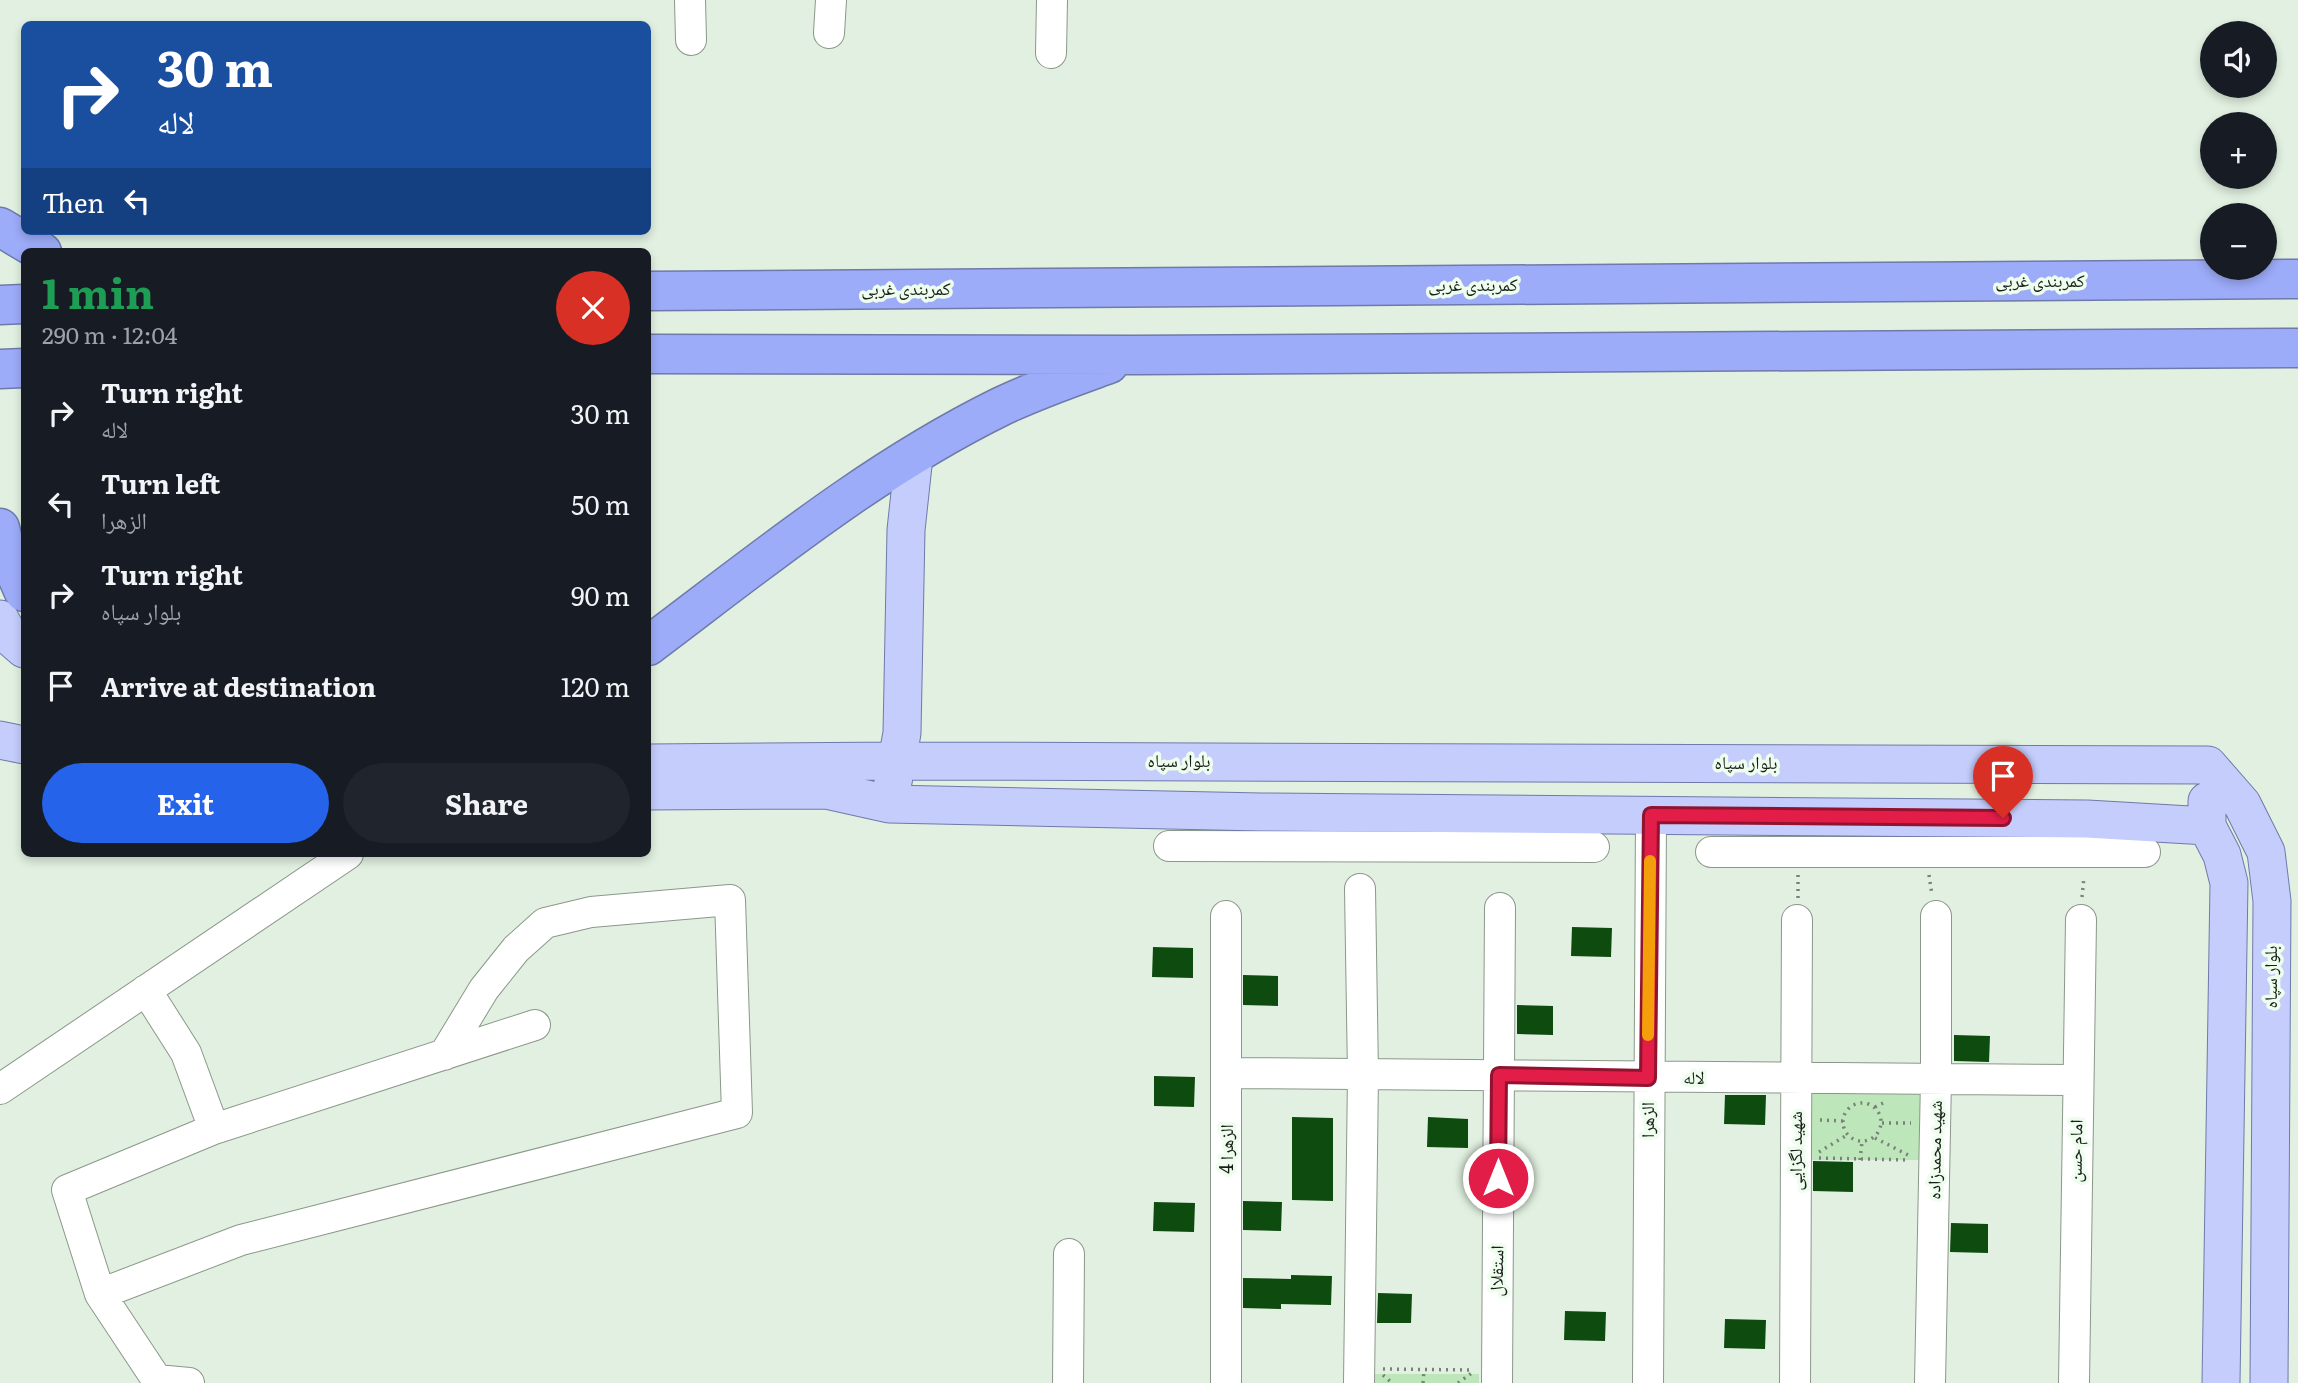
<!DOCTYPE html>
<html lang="en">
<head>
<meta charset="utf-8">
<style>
  body { margin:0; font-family:Literata,"Noto Naskh Arabic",serif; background:#20242c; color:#f1f3f6; height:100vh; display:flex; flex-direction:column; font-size:26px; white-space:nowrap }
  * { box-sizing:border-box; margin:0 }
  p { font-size:23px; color:#9ea1a6 }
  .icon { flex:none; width:38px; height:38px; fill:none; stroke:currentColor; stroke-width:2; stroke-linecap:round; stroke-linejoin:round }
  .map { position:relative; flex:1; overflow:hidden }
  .side { position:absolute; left:21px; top:248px; width:630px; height:609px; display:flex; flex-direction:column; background:#171b24; border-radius:10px; box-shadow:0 4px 10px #0003 }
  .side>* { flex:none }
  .hud { position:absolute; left:21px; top:21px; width:630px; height:214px; border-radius:10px; box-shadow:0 4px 10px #0003; background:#1a4fa0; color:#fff; overflow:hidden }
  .fabs { position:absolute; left:2200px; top:21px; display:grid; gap:14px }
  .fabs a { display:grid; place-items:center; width:77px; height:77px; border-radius:50%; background:#171b24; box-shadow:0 4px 10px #0003; font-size:35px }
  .pin { position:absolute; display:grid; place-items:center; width:60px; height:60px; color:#fff; margin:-72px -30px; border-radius:50% 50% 50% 0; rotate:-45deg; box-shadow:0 0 7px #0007 }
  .pin .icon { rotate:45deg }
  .me { position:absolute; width:77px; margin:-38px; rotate:0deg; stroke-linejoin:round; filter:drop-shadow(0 0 5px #0008) }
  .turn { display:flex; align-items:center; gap:24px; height:147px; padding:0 21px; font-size:32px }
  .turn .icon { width:91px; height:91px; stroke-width:2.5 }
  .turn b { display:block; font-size:49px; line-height:60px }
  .then { display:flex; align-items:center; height:66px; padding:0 21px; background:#0003; gap:14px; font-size:26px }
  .round { display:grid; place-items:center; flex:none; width:74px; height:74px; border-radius:37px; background:#20242c }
  .summary { display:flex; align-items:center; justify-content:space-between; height:119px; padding:0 21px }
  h1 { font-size:42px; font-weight:700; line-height:52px; color:#1e9e55 }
  .cta { display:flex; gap:14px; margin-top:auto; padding:14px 21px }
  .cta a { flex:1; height:80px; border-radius:42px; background:#2563eb; color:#fff; font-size:28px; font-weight:700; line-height:80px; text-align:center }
  .cta a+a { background:#20242c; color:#f1f3f6 }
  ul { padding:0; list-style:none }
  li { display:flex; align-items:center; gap:21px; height:91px; padding:0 21px }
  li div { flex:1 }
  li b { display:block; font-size:26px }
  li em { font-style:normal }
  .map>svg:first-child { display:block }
  .green { fill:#bde6ba }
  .building { fill:#0e4b0f }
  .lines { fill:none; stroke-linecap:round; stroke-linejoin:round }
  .minor-casing { stroke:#8b9889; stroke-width:32 }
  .major-casing { stroke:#6e7aaa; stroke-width:39 }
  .highway-casing { stroke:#6e7aaa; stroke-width:41 }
  .path { stroke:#788278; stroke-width:3.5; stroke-dasharray:2 5; stroke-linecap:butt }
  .minor { stroke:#fff; stroke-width:30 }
  .major { stroke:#c4cdfb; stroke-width:37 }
  .highway { stroke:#9dacf9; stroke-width:38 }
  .route-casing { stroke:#92132f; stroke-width:18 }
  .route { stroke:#e11d48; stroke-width:12 }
  .slow { stroke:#f59e0b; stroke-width:12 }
  .labels { text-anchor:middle; stroke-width:7; stroke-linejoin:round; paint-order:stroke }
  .street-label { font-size:18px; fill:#171d17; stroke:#eefded }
</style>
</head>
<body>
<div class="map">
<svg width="2298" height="1383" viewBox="0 0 2298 1383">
  <rect width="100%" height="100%" fill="#e1f0e0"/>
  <!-- green -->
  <path class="green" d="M1809,1084H1923V1160H1809Z
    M1372,1374H1479V1383H1372Z"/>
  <!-- building -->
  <path class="building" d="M1572,927L1612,928L1611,957L1571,956Z
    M1153,947L1193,948V978L1152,977Z
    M1243,975L1278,976V1006L1243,1005Z
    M1517,1005L1553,1006V1035L1517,1034Z
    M1954,1035L1990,1036L1989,1062L1954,1061Z
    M1154,1076L1195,1077L1194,1107L1154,1106Z
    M1725,1095H1766L1765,1125L1724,1124Z
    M1292,1117L1333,1118V1201L1292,1200Z
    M1428,1117L1468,1119V1148L1427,1147Z
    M1813,1161L1853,1162V1192L1813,1191Z
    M1243,1201L1282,1202L1281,1231L1243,1230Z
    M1154,1202L1195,1203L1194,1232L1153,1231Z
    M1951,1223L1988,1224V1253L1950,1252Z
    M1291,1275L1332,1276L1331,1305L1281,1304V1309L1243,1308V1278L1291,1279Z
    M1378,1293L1412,1294L1411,1323H1377Z
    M1565,1311L1606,1312L1605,1341L1564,1340Z
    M1725,1319L1766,1320L1765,1349L1724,1348Z"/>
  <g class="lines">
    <defs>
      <path id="minor" d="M690,0L691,40
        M829,33L831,0
        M1051,53L1052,0
        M1169,846L1594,847
        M1711,852H2145
        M146,990L186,1053L214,1129
        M1228,1073L2077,1080
        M0,1089L348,854
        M100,1294L67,1190L214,1129L535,1025
        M189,1383L157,1380L100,1294L241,1240L737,1113L730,900L591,912L545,923L516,949L484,989L444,1055
        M1068,1383L1069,1254
        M1226,1383V916
        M1359,1383L1363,1075L1360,889
        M1497,1383L1500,908
        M1648,1383L1651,815
        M1795,1383L1797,920
        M1930,1383L1936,1079V916
        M2074,1383L2081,920"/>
      <path id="major" d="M0,619L9,636L24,649
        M0,740L24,745
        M648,763L897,761L2208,765L2242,804L2266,852L2272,901L2269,1383
        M893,782L902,733L906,530L914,456
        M648,791L826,790L889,804L1261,812L2087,819L2207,826
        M2207,801V826L2222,855L2229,883L2221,1383"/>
      <path id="highway" d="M0,227L42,252
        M648,291L2298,279
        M0,305L24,304
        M648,354L1135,355L2298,348
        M0,369L24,368
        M0,528L5,549L24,592
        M648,646C761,561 872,470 1000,407C1035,390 1073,377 1109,364"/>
    </defs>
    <!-- minor casing -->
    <use href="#minor" class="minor-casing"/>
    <!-- major casing -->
    <use href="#major" class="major-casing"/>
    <!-- highway casing -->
    <use href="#highway" class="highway-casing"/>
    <!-- path -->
    <path class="path" d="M1929,875L1932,895
      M2082,897L2084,877
      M1798,898V874
      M1843 1122a19 19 0 1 1 38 0a19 19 0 1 1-38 0Z
      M1875,1107L1883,1103
      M1820,1120L1843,1121
      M1882,1123H1911
      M1875,1138L1910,1156
      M1819,1152L1847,1135
      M1819,1158L1910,1160
      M1860,1160L1862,1142
      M1383,1369L1473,1370
      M1383,1375L1392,1383
      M1423,1383L1424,1370
      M1458,1383L1473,1372"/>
    <!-- minor -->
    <use href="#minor" class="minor"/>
    <!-- major -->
    <use href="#major" class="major"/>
    <!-- highway -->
    <use href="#highway" class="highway"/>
  </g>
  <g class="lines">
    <defs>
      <path id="route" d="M1498,1178L1499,1075L1648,1078L1651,815L2003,818"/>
    </defs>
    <!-- route casing -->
    <use href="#route" class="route-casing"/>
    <!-- route -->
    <use href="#route" class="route"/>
    <!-- slow -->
    <path class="slow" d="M1648,1035L1650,861"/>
  </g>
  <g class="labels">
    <!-- street labels -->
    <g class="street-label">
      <text x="2040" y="287">کمربندی غربی</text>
      <text x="1473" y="291">کمربندی غربی</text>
      <text x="906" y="295">کمربندی غربی</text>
      <text x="1179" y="767">بلوار سپاه</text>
      <text x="1746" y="769">بلوار سپاه</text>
      <text transform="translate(2271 977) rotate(-90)" y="6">بلوار سپاه</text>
      <text x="1694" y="1084">لاله</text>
      <text transform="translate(1648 1120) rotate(-90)" y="6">الزهرا</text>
      <text transform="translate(1227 1149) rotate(-90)" y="6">الزهرا 4</text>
      <text transform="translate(1935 1150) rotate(-89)" y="6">شهید محمدزاده</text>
      <text transform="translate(1796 1151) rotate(-90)" y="6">شهید لگزایی</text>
      <text transform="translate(2076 1151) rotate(-89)" y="6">امام حسن</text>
      <text transform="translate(1497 1271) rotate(-89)" y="6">استقلال</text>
    </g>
  </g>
</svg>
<div class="fabs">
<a><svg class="icon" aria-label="sound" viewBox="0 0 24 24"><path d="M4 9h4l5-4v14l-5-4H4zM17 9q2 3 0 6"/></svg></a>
<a>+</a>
<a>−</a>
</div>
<div class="pin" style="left:2003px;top:818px;background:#d93025"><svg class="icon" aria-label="arrive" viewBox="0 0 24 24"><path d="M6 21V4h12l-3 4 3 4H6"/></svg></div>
<svg class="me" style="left:1498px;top:1178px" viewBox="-20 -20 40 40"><circle r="17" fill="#e11d48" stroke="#fff" stroke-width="3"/><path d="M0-11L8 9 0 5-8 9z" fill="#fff"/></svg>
<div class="hud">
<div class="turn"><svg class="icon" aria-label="right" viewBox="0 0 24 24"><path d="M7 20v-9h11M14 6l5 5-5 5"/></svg><div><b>30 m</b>لاله</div></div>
<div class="then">Then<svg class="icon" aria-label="left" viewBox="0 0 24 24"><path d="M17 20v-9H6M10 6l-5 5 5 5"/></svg></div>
</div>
<section class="side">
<div class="summary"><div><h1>1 min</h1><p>290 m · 12:04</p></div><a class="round" style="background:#d93025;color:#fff"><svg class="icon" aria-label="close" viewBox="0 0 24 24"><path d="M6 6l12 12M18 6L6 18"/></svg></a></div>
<ul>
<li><svg class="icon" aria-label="right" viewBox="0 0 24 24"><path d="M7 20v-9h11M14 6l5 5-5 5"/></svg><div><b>Turn right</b><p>لاله</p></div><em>30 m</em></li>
<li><svg class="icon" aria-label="left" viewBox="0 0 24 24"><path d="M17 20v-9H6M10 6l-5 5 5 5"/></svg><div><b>Turn left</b><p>الزهرا</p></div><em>50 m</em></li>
<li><svg class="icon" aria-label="right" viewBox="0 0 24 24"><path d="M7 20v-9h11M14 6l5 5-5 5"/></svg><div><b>Turn right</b><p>بلوار سپاه</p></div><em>90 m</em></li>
<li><svg class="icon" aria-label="arrive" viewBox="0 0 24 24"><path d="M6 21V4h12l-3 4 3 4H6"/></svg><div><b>Arrive at destination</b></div><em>120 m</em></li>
</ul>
<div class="cta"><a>Exit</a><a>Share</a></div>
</section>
</div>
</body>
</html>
